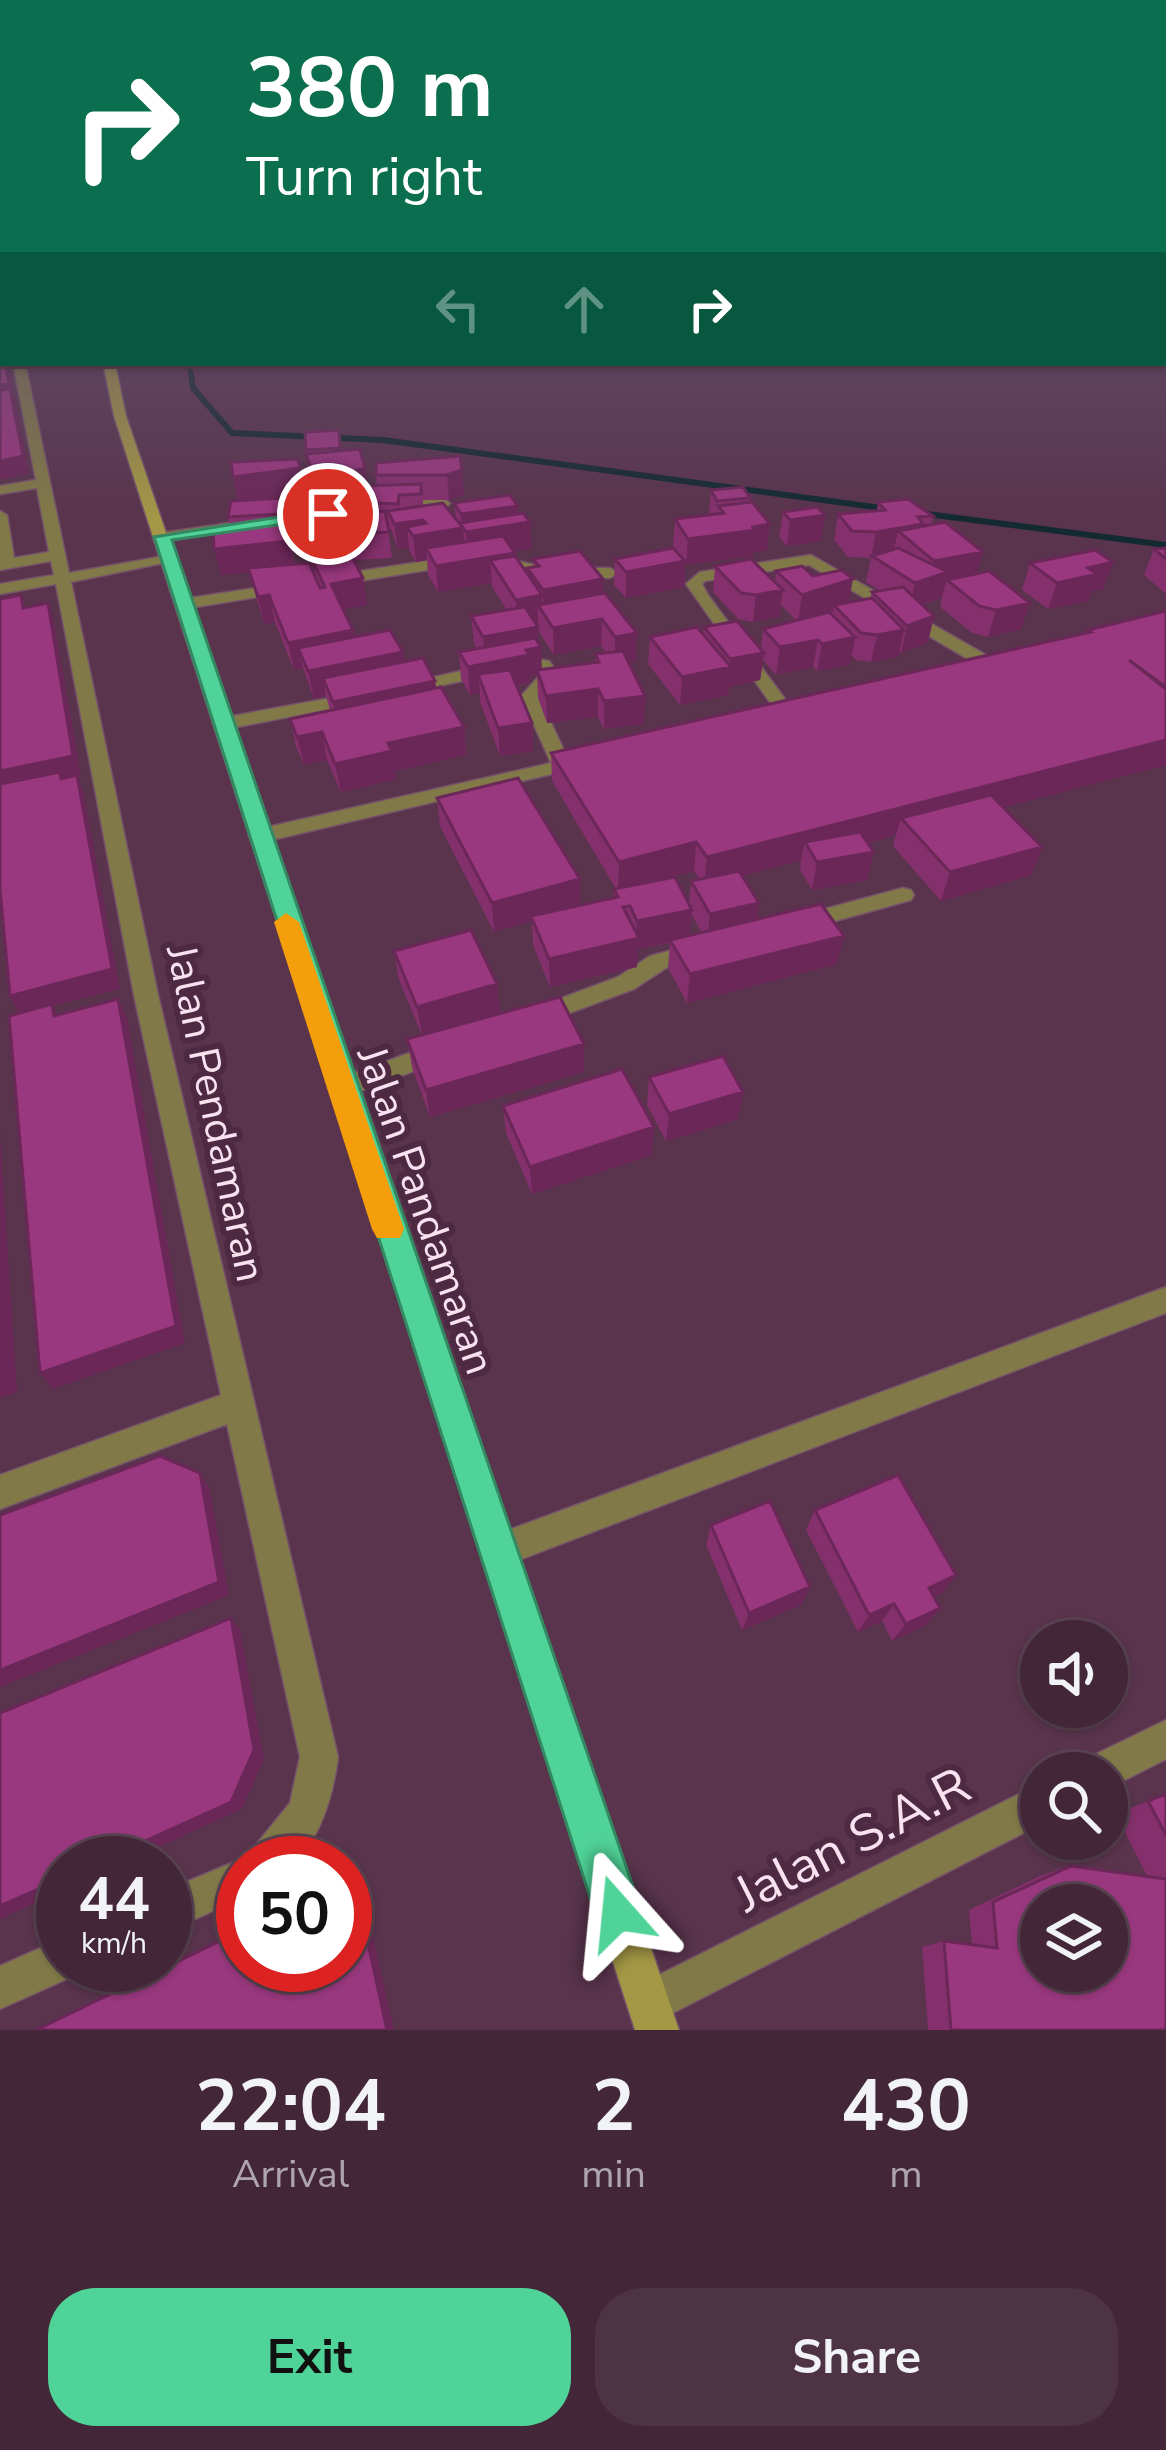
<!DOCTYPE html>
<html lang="en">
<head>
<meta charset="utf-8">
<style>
  body { margin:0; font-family:"Nunito Sans",sans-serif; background:#4d3344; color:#f1f3f6; height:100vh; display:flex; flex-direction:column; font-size:45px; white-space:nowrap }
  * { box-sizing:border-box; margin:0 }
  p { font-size:39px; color:#afa5ae }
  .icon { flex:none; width:66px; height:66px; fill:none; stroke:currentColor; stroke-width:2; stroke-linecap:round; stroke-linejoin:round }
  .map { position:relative; height:2030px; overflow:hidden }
  .sheet { display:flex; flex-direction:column; background:#432739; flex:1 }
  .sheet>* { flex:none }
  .top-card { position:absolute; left:0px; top:0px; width:1167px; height:366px; box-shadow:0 3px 9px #0004,0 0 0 3px #5b4453; background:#0b6e4f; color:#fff; overflow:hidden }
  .fabs { position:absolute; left:1020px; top:1620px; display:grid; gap:24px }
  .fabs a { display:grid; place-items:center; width:108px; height:108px; border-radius:50%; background:#432739; box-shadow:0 3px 9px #0004,0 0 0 3px #5b4453; font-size:60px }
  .speed { position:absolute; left:36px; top:1836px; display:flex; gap:24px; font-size:60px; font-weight:700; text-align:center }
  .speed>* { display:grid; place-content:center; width:156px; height:156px; border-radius:50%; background:#432739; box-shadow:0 3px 9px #0004,0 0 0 3px #5b4453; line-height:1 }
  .speed small { font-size:30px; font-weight:400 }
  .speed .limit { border:18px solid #d22; background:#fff; color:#111 }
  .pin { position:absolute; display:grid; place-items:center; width:102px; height:102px; color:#fff; margin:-51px; border:6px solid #fff; border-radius:50%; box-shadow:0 3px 12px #0007 }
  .me { position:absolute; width:132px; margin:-66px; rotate:342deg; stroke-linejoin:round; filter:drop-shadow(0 0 9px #0008) }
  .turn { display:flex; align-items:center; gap:42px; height:252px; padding:0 48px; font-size:54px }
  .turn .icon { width:156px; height:156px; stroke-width:2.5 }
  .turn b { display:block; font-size:84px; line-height:102px }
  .lanes { display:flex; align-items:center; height:114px; padding:0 48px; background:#0003; justify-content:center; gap:60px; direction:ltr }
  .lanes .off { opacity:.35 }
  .eta { display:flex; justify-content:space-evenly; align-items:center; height:204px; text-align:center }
  .eta b { font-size:72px; font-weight:700; line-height:84px }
  .action { display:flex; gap:24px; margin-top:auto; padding:24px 48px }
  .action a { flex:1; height:138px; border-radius:48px; background:#50d398; color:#111; font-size:48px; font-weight:700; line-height:138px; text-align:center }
  .action a+a { background:#4d3344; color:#f1f3f6 }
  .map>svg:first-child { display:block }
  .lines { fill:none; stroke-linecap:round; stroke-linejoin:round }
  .stream-far1 { stroke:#142a31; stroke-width:4.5 }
  .stream { stroke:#142a31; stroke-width:6 }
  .street-casing { stroke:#76536a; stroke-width:3 }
  .secondary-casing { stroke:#76536a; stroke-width:3 }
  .street { fill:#817948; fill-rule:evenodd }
  .secondary { fill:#a49745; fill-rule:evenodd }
  .wall { fill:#84306c; fill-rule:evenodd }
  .shaded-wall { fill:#6b2758 }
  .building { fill:#99387e; stroke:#6b2758; stroke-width:3; fill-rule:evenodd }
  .route { fill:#50d398; stroke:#348963; stroke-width:3 }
  .slow { fill:#f59e0b }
  .labels { text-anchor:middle; stroke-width:12; stroke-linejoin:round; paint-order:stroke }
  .street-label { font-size:42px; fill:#f9e2f0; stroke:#4d2a42 }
  .near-street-label { font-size:51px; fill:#f9e2f0; stroke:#4d2a42 }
</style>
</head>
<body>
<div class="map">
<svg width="1166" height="2030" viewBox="0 0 1166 2030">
  <rect width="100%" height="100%" fill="#59344c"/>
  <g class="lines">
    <!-- stream-far1 -->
    <path class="stream-far1" d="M189,363L191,376"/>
    <!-- stream -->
    <path class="stream" d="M191,373L193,388L232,433L383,440L889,509
      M919,513L1166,545"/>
    <defs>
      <path id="street" d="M0,292L3,293V303L0,302Z
        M13,363H25L69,573L170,555L178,560L71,582L158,995L338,1757C333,1796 322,1834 295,1863H243V1897L165,1933V1891L246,1857L290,1803L300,1757L227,1424L0,1509V1475L221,1395L134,995L56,584L0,594V584L54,575L51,561L0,570V511L7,515L14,558L49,552L37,488L0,494V486L36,480Z
        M443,499L450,503L448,506L355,510L284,525L277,521L355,502Z
        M243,521L250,525L248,528L162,541L155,537L162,533Z
        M811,555L1000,663L1003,667L988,671L809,565L705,581L702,584L708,595L796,714L793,718H781L686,584L700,572Z
        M460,556L465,558V564L334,585L326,580L334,575Z
        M494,556L549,568H610L618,573L610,578H549L489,564V558Z
        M282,584L290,589L288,592L183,609L175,604L183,599Z
        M524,657L549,661L559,674L539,697L568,759L586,758V766L259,843L252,841L249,836L252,831L259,829L551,763L521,696L541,674L537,669L524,667L403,694L394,689L403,684Z
        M358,693L367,698L364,702L222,730L213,724L222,718Z
        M903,888L911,890L914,895L911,900L799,931L788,923L791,918Z
        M696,944L707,952L704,958L666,968L634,989L535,1026L523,1017L527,1011L618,977L650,956Z
        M440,1042L449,1044L452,1051L449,1058L341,1098L332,1095L328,1088L332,1081Z
        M1166,1287V1313L498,1568L486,1563L481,1551L486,1539L498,1534Z
        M1166,1720V1759L1107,1789V1773H1081L1086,1759Z
        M1041,1783V1824L663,2018L648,2024L633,2018L627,2003L633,1988Z
        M63,1938V1965H82L78,1974L0,2009V1966Z"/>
      <path id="secondary" d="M103,363H115L126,416L679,2030H635L114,416Z"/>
    </defs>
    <!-- street casing -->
    <use href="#street" class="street-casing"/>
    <!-- secondary casing -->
    <use href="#secondary" class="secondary-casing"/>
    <!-- street -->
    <use href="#street" class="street"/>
    <!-- secondary -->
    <use href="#secondary" class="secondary"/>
  </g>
  <!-- wall -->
  <path class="wall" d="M339,430L342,450L368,486H377L376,475L460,456L464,495L449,500H423V506L456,519L454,503L518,514L530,522L531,548L514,551L515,556L527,574V568L534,567L533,559L603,593L636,661L628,662L645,696L644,724L604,729L598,717L547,723L538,698L537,675L530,676V683L517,686L532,723L533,751L500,756L480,702V693L470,695L461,679L459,652L476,648L474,644L471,616L507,610L492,587V583L438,592L428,575L427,560L416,562L410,552L409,548L398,549L391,529H388L392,558L353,560L363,578L367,605L343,609L354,637L404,662L435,681L436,688L464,727L466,755L395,771L396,779L341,792L327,760L304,765L296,747L290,719L330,710L326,696L314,699L303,668L294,670L275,622L264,624L249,572L221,575L230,526L228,517L238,500L233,477L304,492L261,499L304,497L307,517L335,515L333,501L319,505L311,479L306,450ZM305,539L309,561H318L313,562L316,578L294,564L290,540ZM538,622L539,632L554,655L601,646L606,653L595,654V663L542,670L535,623Z
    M711,490L750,498V502L770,524L767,550L753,552V556L685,563L684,587L626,598L614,585L615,559L679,554L673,545L675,519L709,515Z
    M878,502L933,516L931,525L977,574L1021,629L988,637L972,633L940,607L945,584L941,598L922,605L928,643L901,653L899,652L898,657L871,662L856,660L851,655L850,665L817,671L813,667L776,675L763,660L760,680L729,687L728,695L680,705L648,664L650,637L703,635L704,627L761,649L763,629L796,620L781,605L779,617L753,622L738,619L713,592L715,566L775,582L776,571L813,576L849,603L870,599L872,592L880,591L866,582L871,558L848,557L834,540L838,514L877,510Z
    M783,512L821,541L787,546L779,537Z
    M1166,548V594L1144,575L1154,549Z
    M1113,562L1103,589L1091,591L1088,601L1048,609L1022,590L1030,563Z
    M1166,611V765L1003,807L1042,847L1031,875L941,901L893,846L896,835L868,843L874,852L867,880L812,890L800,870L801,860L742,876L759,903L757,919L837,964L687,1003L668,968L670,943L638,949L637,967L550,987L533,945L532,921L494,932L440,826L437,798L580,879V905L614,898V889H616L552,781L551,753L1086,634L1088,630ZM694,871L699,879L691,881L689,904L655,881ZM692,915L701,932L690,935Z
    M394,951L497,984L500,1012L422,1035L399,980Z
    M407,1039L584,1072L430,1117L412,1067Z
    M649,1077L743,1092L738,1119L666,1141L647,1105Z
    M503,1106L652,1155L532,1194L506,1133Z
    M815,1510L956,1575L941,1594L934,1597L940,1608L926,1625L892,1641L882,1621L858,1632L806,1530Z
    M711,1525L810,1587L801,1605L742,1630L706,1545Z
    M1166,1794V2030H928L922,1947L944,1941L972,1945L969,1910L1042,1875L1071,1866L1147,1876L1116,1814Z"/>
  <!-- shaded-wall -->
  <path class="shaded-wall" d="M5,363H8L29,473L0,480V385Z
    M300,468L304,492L239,502L233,477Z
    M365,468L369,493L319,505L315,480Z
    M462,470L464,495L449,500L447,475Z
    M399,495L401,523L423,520L425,534L463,528L465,553L426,548L427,560L416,562L413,536L407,527L409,548L398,549L394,524L400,523Z
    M518,506V524L530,522L531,548L468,558L466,532L462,526L461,514Z
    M825,515L821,541L787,546L790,520Z
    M286,521L294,567L221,575L214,549Z
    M770,524L767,550L753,552V556L686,565L688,539Z
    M923,524L918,547L898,531L893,554L871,558L876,532Z
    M983,552L976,578L947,580L941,598L909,609L915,583L930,578L934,561Z
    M515,553L516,579L490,560L492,583L438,592L436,566Z
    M685,561L684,587L626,598V572Z
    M1113,562L1103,589L1091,591L1088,601L1048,609L1057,583L1088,568Z
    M363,578L367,605L336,611L331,584Z
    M603,579V605L543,613V590Z
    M853,579L848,606L834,605L833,611L798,622L802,595Z
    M783,590L779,617L753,622L756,595Z
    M269,595L275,622L264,624L258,597Z
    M542,595V612L538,605V622L517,626L516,600Z
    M48,603L54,622L81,775L77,776L84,795L120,989L53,1006L62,1023L20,1015L10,996L0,793V771Z
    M1030,603L1021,629L988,637L996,610Z
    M934,616L928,643L901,653L907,626Z
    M602,619L601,646L554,655L553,628Z
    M538,627V647H541L542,674L537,670V675L530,676V683L485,692L478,674L480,693L470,695L468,667L485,664L483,637Z
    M353,630L358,658L298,648L303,668L294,670L288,643Z
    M904,630L898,657L871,662L877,635Z
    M637,633L636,661L615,665V637Z
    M855,637L850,665L817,671L822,644Z
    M818,640L813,667L776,675L780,647Z
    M403,652L406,679L323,678L326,696L314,699L308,671Z
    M764,653L760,680L729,687L728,695L680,705L682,677L730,668V659Z
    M435,681L438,709L338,730L333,702Z
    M598,689V717L547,723L546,696Z
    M645,696L644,724L604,729V701Z
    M532,723L533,751L500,756L498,728Z
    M464,727L466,755L395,771L396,779L341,792L335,764L388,743Z
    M322,732L327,760L304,765L297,737Z
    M1166,740V765L913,831L901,818L896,835L814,857L805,842L801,860L704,886L707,857Z
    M696,842L694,871L618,891L619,862Z
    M1042,847L1031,875L941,901L950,872Z
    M874,852L867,880L812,890L817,862Z
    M580,879V908L531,916L532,921L494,932L492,903Z
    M759,903L755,932L707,943L710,914Z
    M692,910L690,938L638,949L637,967L550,987L549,959L636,939L637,921Z
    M844,936L837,964L687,1003L690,974Z
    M497,984L500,1012L422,1035L417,1007Z
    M118,999L127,1018L185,1343L53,1389L40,1373Z
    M584,1044V1072L430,1117L426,1090Z
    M743,1092L738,1119L666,1141L669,1114Z
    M654,1127L652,1155L532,1194L530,1167Z
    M0,1134L17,1392L0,1398Z
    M200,1473L209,1487L229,1595L0,1687V1670Z
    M956,1575L941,1594L916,1606L929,1588Z
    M810,1587L801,1605L742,1630L749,1613Z
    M894,1604L882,1621L858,1632L869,1615Z
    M940,1608L926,1625L892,1641L906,1624Z
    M231,1618L240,1630L264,1759L242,1809L123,1863H96Z
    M63,1878V1890L0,1919V1906Z
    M360,1907L367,1911L394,2030H387Z"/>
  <!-- building -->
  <path class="building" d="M0,334L3,363H5L9,384L0,385Z
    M10,389L23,456L0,461V390Z
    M339,430L340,448L306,450L305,432Z
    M360,449L365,468L315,480L306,454Z
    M460,456L462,470L447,475H376V463Z
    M298,459L300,468L233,477L231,462Z
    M421,484V494L399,495L398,504L332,501L335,487Z
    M743,487L750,498L717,501L711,490Z
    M510,495L518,506L461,514L454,503Z
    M304,497L302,513L228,517L231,501Z
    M908,499L933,516L918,517L923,524L876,532L852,531L838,514L885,510L878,502Z
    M752,502L770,524L753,527L756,530L688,539L675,519L724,513L718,506Z
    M443,503L463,528L413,536L407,527L426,523L423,520L394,524L388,511Z
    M817,507L825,515L790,520L783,512Z
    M385,511L389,532L304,536V517Z
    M523,513L530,522L466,532L460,523Z
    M286,521L289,541L214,549L213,528Z
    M945,522L983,552L934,561L898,531Z
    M503,536L515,553L436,566L426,548Z
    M673,548L685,561L626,572L615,559Z
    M898,548L948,572L915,583L872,556Z
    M1166,548V559L1154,549Z
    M1095,550L1113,562L1088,568L1097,574L1057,583L1030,563Z
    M580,551L603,579L543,590L527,568L539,566L533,559Z
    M351,555L363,578L331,584L353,630L288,643L269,595L258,597L248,568L309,563L320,588L325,587L313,562Z
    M515,556L542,595L516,600L490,560Z
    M751,559L783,590L756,595L741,593L715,566Z
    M802,566L813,576L842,570L853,579L802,595L776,571Z
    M989,571L1030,603L996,610L979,606L947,580Z
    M903,587L934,616L907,626L872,592Z
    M605,593L637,633L615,637L602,619L553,628L538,605Z
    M21,595L23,608L48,603L73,756L0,771V599Z
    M872,598L904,630L877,635L861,633L834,605Z
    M525,607L538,627L483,637L471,616Z
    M1166,611V687L1129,660L1166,689V740L707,857L696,842L619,862L551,753L1091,632L1088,630Z
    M829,612L855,637L822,644L818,640L780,647L763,629Z
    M737,621L764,653L730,659L704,627Z
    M697,627L731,667L682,677L650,637Z
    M390,630L403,652L308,671L298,648Z
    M535,638L541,647L526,650L529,655L468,667L459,652Z
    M623,651L645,696L604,701L598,689L546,696L537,670L599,662L595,654Z
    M423,658L435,681L333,702L323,678Z
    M510,670L532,723L498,728L478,674Z
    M441,687L464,727L388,743L392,751L335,764L322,732L297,737L290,719Z
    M60,772L61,779L77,775L112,969L10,996L0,890V784Z
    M518,778L580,879L492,903L437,798Z
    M991,795L1042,847L950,872L901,818Z
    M860,832L874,852L817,862L805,842Z
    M739,871L759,903L710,914L691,881Z
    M675,877L692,910L637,921L630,906L623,907L639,938L549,959L531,916L618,897L614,889Z
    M821,904L844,936L690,974L670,940Z
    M471,930L497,984L417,1007L394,951Z
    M560,997L584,1044L426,1090L407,1039Z
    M118,999L176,1326L40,1373L9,1016L52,1004L54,1016Z
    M723,1056L743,1092L669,1114L649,1077Z
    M622,1069L654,1127L530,1167L503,1106Z
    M0,1321L3,1377L0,1378Z
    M160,1456L200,1473L219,1582L0,1670V1515Z
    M898,1475L956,1575L929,1588L940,1608L906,1624L894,1604L869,1615L815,1510Z
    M770,1501L810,1587L749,1613L711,1525Z
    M231,1618L254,1750L231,1802L96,1863H63V1878L0,1906V1713Z
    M1166,1794V1835L1148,1801Z
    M1071,1866L1166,1879V2030H951L944,1941L997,1948L993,1902ZM1041,1905H1107V1971H1041Z
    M360,1907L387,2030H36L243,1930V1965H345V1914Z"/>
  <!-- sky -->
  <linearGradient id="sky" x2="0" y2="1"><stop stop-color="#311d2a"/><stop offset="0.45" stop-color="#64506c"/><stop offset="1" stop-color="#64506c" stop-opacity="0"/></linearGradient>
  <rect width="1166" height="518" fill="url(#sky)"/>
  <!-- route -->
  <path class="route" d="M328,509L334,517L172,540L642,1913L635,1930L618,1937L602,1930L595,1913L154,537Z"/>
  <!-- slow -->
  <path class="slow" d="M286,913L299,922L404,1229L400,1238H377L372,1229L274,922Z"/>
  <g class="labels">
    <!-- street labels -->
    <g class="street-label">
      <text transform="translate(217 1113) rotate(78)" y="15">Jalan Pendamaran</text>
      <text transform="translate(427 1210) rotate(71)" y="15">Jalan Pandamaran</text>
    </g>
    <!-- near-street labels -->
    <g class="near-street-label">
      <text transform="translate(852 1839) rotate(-27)" y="18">Jalan S.A.R</text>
    </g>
  </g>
</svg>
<div class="fabs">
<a><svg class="icon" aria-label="sound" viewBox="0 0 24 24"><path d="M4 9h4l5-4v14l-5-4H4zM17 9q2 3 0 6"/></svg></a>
<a><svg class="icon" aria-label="search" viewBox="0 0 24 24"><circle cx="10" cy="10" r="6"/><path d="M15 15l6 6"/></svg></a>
<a><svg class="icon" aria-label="layers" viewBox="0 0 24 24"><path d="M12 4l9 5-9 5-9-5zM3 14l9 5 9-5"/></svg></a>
</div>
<div class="speed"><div>44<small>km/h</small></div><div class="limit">50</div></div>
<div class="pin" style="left:328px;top:514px;background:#d93025"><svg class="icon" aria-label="arrive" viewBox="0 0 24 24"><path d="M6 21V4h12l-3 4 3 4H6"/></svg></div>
<svg class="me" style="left:618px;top:1913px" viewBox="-20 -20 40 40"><path d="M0-17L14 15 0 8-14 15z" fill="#50d398" stroke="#fff" stroke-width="4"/></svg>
<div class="top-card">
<div class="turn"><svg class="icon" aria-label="right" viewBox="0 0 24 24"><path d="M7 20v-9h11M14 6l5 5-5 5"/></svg><div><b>380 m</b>Turn right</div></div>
<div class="lanes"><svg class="icon off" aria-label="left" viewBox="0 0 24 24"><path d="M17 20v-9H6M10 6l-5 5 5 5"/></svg><svg class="icon off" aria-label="ahead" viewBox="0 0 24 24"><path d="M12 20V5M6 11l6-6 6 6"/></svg><svg class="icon" aria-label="right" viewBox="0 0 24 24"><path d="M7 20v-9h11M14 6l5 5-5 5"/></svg></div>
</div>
</div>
<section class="sheet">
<div class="eta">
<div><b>22:04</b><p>Arrival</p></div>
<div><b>2</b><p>min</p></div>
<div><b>430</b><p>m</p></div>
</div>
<div class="action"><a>Exit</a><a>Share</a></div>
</section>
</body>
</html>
